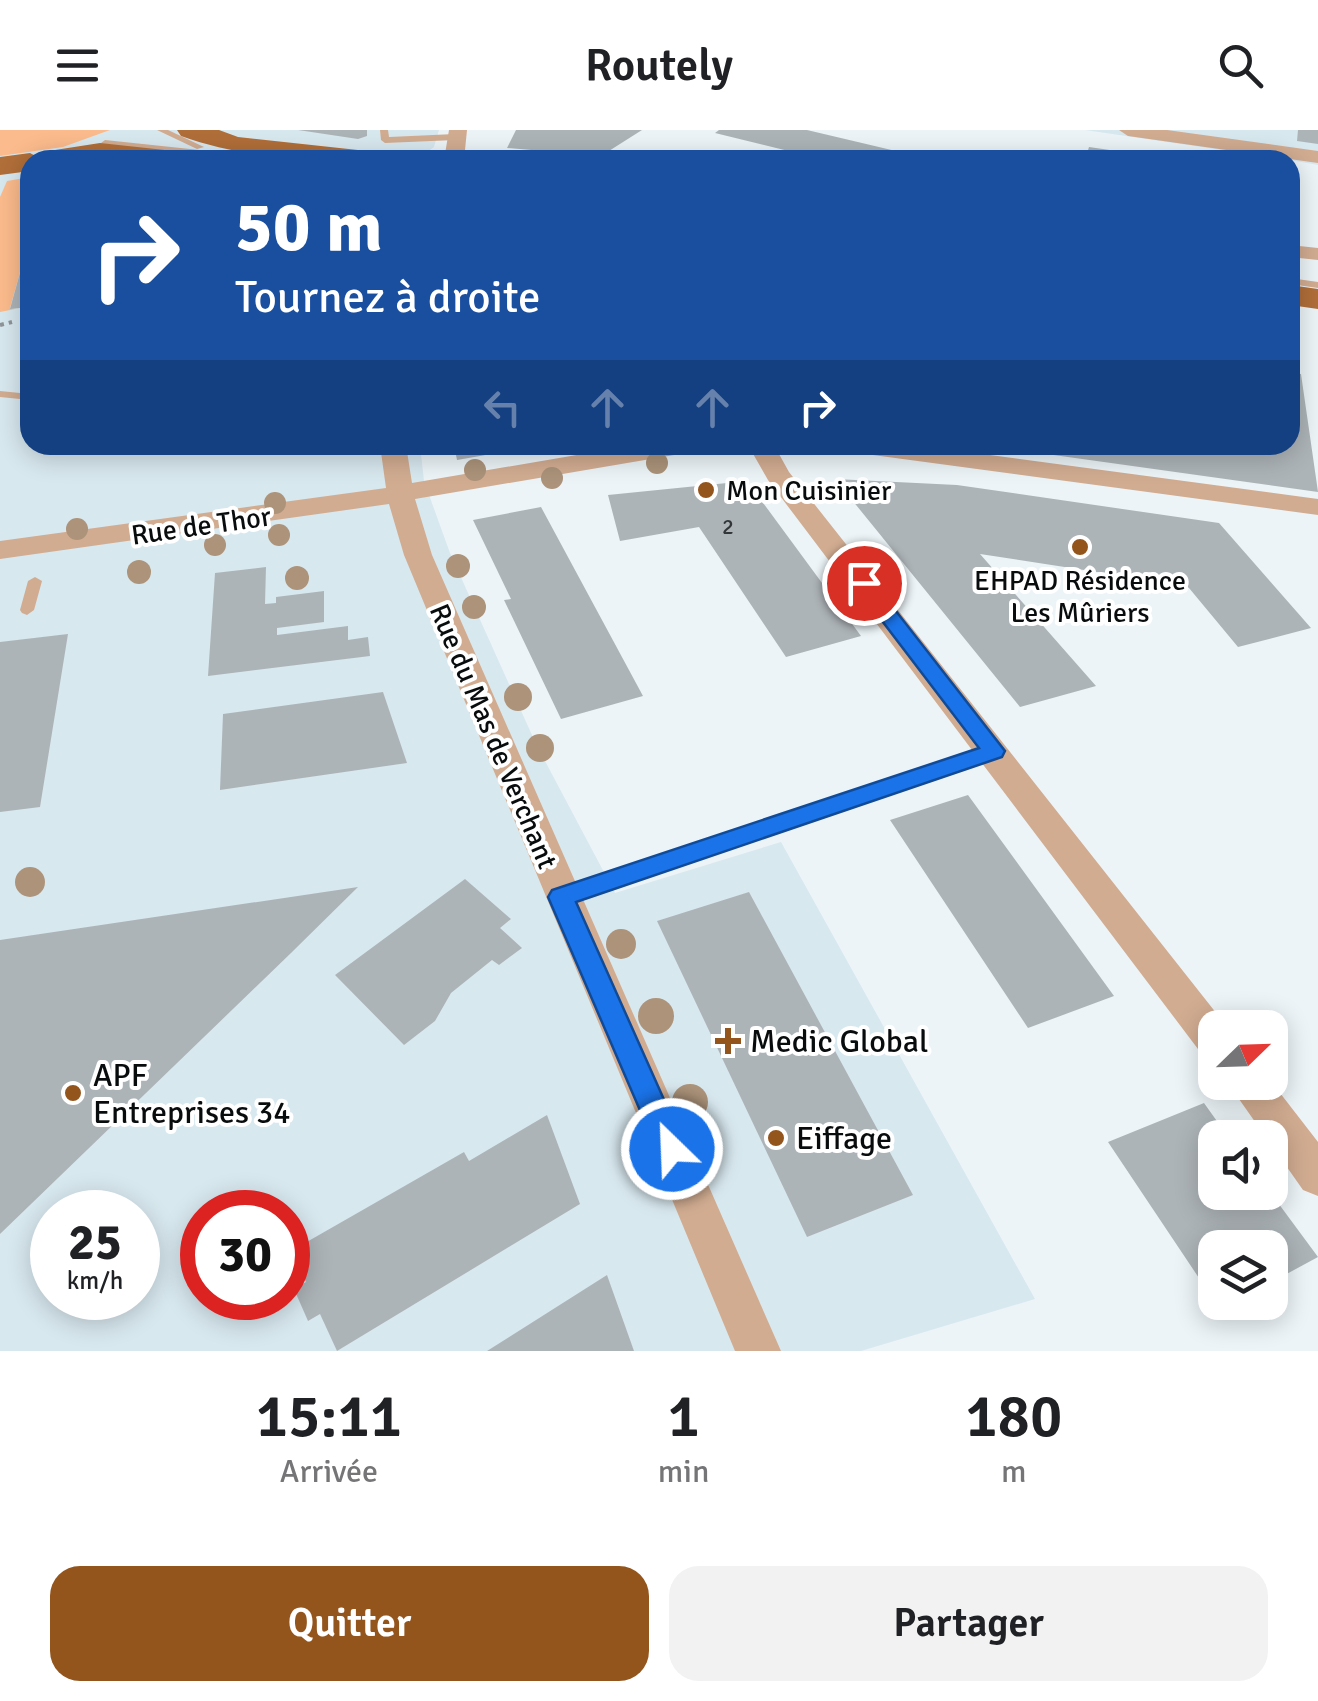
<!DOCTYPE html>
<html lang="fr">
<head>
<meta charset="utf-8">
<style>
  body { margin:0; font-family:Signika,sans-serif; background:#f2f2f2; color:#202124; height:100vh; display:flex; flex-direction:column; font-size:38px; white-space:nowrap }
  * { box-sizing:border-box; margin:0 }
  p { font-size:32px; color:#757577 }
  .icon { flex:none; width:55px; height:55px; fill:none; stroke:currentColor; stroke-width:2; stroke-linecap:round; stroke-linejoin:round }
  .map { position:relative; height:1221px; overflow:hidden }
  .side { display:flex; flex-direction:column; background:#fff; flex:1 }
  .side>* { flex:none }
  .top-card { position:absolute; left:20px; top:20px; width:1280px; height:305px; border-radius:30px; box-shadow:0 5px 25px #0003; background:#1a4fa0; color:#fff; overflow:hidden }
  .needle { width:65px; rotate:67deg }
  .buttons { position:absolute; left:1198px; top:880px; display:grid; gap:20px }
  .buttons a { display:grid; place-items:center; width:90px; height:90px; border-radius:20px; background:#fff; box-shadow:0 5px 25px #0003; font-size:50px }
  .speed { position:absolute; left:30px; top:1060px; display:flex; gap:20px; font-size:50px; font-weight:700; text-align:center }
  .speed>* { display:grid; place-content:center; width:130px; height:130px; border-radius:50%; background:#fff; box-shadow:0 5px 25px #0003; line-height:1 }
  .speed small { font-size:25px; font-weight:400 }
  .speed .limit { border:15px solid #d22; background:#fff; color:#111 }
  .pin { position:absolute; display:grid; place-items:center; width:85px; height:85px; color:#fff; margin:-42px; border:5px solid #fff; border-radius:50%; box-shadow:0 2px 10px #0007 }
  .me { position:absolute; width:110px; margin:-55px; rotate:336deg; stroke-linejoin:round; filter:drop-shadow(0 0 8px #0008) }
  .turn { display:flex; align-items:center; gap:35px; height:210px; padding:0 50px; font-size:45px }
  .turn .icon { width:130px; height:130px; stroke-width:2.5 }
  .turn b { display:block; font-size:70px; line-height:85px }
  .lanes { display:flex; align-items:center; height:95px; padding:0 50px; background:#0003; justify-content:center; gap:50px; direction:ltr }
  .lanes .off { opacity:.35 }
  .eta { display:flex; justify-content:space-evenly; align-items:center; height:170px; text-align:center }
  .eta b { font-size:60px; font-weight:600; line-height:70px }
  .action { display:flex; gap:20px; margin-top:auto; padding:20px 50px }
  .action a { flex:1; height:115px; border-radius:30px; background:#94551d; color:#fff; font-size:40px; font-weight:600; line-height:115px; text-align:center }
  .action a+a { background:#f2f2f2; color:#202124 }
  header { display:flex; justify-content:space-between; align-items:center; height:130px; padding:0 50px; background:#fff; font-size:45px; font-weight:600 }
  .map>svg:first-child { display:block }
  .built { fill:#d8e8ef; fill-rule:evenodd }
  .green { fill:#fbbb8c }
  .building { fill:#adb4b8 }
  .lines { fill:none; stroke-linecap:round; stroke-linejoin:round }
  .path { stroke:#8e9497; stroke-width:4; stroke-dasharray:4 5; stroke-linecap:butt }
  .service { fill:#d1ac91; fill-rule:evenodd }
  .minor { fill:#d1ac91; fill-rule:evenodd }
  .primary { fill:#b06e39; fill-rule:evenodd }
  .tree { fill:#ac937a }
  .route { fill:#1a73e8; stroke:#114b97; stroke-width:2.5 }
  .poi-dot { fill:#94551d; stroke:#fff; stroke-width:4 }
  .labels { text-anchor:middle; stroke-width:8; stroke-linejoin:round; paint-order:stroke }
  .number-label { font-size:22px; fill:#323638 }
  .poi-label { font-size:28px; fill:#090c0d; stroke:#fff; text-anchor:start }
  .street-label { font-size:28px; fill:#090c0d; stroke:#fff }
  .near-poi-label { font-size:32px; fill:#090c0d; stroke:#fff; text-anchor:start }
</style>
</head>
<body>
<header><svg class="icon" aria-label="menu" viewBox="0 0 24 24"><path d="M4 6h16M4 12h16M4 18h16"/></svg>Routely<svg class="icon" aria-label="search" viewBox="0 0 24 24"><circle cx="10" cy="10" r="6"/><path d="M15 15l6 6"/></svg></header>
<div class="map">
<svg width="1318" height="1221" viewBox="0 0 1318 1221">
  <rect width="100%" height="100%" fill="#ecf4f8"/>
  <!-- built -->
  <path class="built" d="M0,0H439L434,17L418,29L450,30H30V315H420L424,351L450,423L536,614L615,763L781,712L1035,1169L861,1221H0ZM52,1082H138V1168H52ZM202,1082H288V1168H202Z
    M1085,0H1318V35L1290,30Z"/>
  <!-- green -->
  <path class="green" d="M0,0H110L63,17L0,26Z
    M30,47V106L10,178L15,179L0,182V67L7,51Z"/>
  <!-- building -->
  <path class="building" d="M298,0H367V6L358,9Z
    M516,0H642L601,26L507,18Z
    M719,0H807L900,22L891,30H825L715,3Z
    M1298,0H1318V14L1297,11Z
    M1089,17L1165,28V30H1085Z
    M29,110L30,177L10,179Z
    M1290,243L1301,244L1318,362L997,317L1290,315Z
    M454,315H532V317L457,330Z
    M835,349L957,355L1219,393L1311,498L1238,517L1189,458L1181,455L980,424L1096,556L1020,577Z
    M747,351L861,506L786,527L699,397L620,411L608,365Z
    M541,377L643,566L561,589L504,470L511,469L473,390Z
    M266,437L265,474L276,473V467L324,461V492L277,498V505L348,496V510L368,507L370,526L208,546L215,443Z
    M68,504L40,677L0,682V512Z
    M383,562L407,633L220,660L223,584Z
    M968,665L1114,866L1028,898L890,690Z
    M465,749L511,789L500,798L522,818L499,835L492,830L451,863L435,891L404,915L335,845Z
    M358,757L291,823L0,1104V810Z
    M749,762L913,1065L807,1107L657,791Z
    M1204,973L1229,1008H1215V1062H1270L1318,1127L1270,1153V1118H1215V1172L1108,1012Z
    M547,985L580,1074L337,1221L320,1184L308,1191L294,1159L306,1152L291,1121L464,1022L469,1031Z
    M607,1145L634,1221H487Z"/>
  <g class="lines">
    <!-- path -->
    <path class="path" d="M0,195L12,192"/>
    <!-- service -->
    <path class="service" d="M157,0H168L204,17L197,19Z
      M380,0H388L389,7L455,4L459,7L455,10L385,13L381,10Z
      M105,10L266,27L270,30H241L102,15L101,13Z
      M1290,148L1318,152V158L1290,154Z
      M0,261L30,264V270L0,267Z
      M35,447L42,451L34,480L27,485L22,483L20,480L28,451Z
      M993,616L1001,622L998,626L561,774L555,772L553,767L555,762Z"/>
    <!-- minor -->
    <path class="minor" d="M449,0H467L464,30H444Z
      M1119,0H1167L1318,21V33L1128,6Z
      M1290,115L1318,118V130L1290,127Z
      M380,315H406L412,353L635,315H699L686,323L415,369L432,425L781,1221H735L404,425L389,374L0,429V411L386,358Z
      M748,315H774L789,342L1228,898H1215V928L1201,923L768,350Z
      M845,315H916L1318,369V385L858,323Z
      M1270,950L1318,1012V1066L1303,1060L1227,952Z"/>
    <!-- primary -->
    <path class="primary" d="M177,0H219L238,7L367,21L382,30C311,30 248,30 181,6Z
      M100,13L174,21L189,30H53L50,26L55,20Z
      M30,23L43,30H30V41L0,45V27Z
      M1290,155L1318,159V179L1290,175Z"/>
  </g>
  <!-- trees -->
  <g class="tree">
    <circle cx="657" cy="333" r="11"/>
    <circle cx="475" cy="340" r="11"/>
    <circle cx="552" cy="348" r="11"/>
    <circle cx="275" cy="373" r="11"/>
    <circle cx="77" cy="399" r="11"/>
    <circle cx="279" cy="405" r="11"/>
    <circle cx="215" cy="415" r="11"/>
    <circle cx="458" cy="436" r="12"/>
    <circle cx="139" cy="442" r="12"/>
    <circle cx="297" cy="448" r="12"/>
    <circle cx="474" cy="477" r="12"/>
    <circle cx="518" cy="567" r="14"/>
    <circle cx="540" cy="618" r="14"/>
    <circle cx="30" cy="752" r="15"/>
    <circle cx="621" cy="814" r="15"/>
    <circle cx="656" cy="886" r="18"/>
    <circle cx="690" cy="972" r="18"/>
  </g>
  <!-- route -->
  <path class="route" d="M864,447L871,449L1005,621L1002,627L576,772L686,1019L682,1029L672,1033L661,1029L548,767L552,760L979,618L857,458L854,453Z"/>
  <!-- markers -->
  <g class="poi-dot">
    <circle cx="706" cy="360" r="10"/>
    <circle cx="1080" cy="417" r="10"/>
    <path d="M723 896h10v10h10v10h-10v10h-10v-10h-10v-10h10z"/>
    <circle cx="73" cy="963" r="10"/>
    <circle cx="776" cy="1008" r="10"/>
  </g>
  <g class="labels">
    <!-- number labels -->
    <g class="number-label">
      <text x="728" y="404">2</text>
    </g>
    <!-- poi labels -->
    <g class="poi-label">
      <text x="726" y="370">Mon Cuisinier</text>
      <text x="1080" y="460" text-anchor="middle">EHPAD Résidence<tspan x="1080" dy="32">Les Mûriers</tspan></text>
    </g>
    <!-- street labels -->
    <g class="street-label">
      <text transform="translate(201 395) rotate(-8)" y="10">Rue de Thor</text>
      <text transform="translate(494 606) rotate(67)" y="10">Rue du Mas de Verchant</text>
    </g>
    <!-- near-poi labels -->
    <g class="near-poi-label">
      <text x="750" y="922">Medic Global</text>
      <text x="93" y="956">APF<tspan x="93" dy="37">Entreprises 34</tspan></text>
      <text x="796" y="1019">Eiffage</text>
    </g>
  </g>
</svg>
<div class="buttons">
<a><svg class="needle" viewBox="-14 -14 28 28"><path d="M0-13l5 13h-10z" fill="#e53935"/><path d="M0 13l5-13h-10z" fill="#757577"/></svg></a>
<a><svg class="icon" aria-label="sound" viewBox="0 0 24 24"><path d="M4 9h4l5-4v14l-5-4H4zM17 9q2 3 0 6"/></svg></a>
<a><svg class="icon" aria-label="layers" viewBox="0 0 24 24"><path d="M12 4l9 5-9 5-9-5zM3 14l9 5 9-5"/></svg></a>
</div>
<div class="speed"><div>25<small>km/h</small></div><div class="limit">30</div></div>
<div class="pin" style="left:864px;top:453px;background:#d93025"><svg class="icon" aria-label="arrive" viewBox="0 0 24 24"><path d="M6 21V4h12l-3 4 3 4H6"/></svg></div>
<svg class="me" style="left:672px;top:1019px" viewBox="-20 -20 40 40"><circle r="17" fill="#1a73e8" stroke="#fff" stroke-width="3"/><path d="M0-11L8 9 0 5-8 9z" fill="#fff"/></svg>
<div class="top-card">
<div class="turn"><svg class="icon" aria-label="right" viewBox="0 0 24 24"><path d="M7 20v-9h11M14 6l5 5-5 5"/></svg><div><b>50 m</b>Tournez à droite</div></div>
<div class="lanes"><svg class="icon off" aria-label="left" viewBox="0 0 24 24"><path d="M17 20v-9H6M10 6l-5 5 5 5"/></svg><svg class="icon off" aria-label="ahead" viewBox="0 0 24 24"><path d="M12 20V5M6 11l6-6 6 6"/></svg><svg class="icon off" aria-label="ahead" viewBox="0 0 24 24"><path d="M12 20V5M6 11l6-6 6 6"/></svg><svg class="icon" aria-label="right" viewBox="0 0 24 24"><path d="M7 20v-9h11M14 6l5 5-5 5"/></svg></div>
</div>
</div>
<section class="side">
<div class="eta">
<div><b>15:11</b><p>Arrivée</p></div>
<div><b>1</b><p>min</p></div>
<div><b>180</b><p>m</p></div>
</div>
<div class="action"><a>Quitter</a><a>Partager</a></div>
</section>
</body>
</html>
